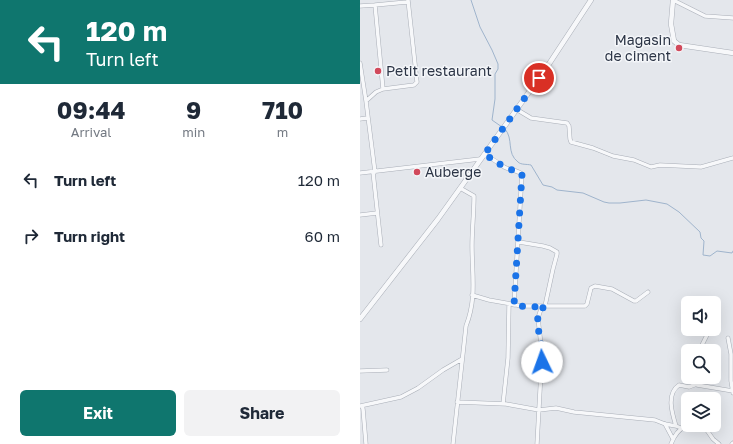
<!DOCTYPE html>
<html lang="en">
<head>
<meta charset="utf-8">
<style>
  body { margin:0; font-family:"Golos Text",sans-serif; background:#f2f2f3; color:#1f2937; height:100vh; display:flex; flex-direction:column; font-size:15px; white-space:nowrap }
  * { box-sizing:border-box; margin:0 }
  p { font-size:13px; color:#747a83 }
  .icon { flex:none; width:22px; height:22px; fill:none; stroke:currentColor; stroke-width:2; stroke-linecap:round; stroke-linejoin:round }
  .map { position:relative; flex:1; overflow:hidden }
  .side { display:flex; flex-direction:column; background:#fff; width:360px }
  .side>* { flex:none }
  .banner { background:#0f766e; color:#fff; overflow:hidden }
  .controls { position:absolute; left:321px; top:296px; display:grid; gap:8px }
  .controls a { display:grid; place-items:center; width:40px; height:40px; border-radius:6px; background:#fff; box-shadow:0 4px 16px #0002; font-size:20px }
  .pin { position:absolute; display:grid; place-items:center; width:34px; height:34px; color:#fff; margin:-17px; border:2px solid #fff; border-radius:50%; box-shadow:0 1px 4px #0007 }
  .me { position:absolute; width:44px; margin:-22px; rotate:357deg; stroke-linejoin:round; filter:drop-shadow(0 0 3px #0008) }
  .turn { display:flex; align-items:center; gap:14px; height:84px; padding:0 20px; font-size:18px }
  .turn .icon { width:52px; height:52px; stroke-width:2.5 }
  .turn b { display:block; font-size:28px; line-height:34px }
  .eta { display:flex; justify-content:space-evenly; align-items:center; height:68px; text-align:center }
  .eta b { font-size:24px; font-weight:700; line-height:28px }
  .cta { display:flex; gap:8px; margin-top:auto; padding:8px 20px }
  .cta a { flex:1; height:46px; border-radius:6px; background:#0f766e; color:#fff; font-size:16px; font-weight:700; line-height:46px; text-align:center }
  .cta a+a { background:#f2f2f3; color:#1f2937 }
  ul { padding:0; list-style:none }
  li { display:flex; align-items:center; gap:12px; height:56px; padding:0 20px }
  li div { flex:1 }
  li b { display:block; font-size:15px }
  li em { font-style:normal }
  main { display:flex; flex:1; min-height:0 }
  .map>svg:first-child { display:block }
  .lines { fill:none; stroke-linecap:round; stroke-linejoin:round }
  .stream { stroke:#9fb4cc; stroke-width:1 }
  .minor-casing { stroke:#a9aeb7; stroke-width:4.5 }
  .tertiary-casing { stroke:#a9aeb7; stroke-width:5.5 }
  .minor { stroke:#f7f8fa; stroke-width:3.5 }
  .tertiary { stroke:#f7f8fa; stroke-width:4.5 }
  .route { stroke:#1a73e8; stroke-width:7; stroke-dasharray:0 12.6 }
  .poi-dot { fill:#d1495b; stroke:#f4f6f9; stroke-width:1.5 }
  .labels { text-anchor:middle; stroke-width:3; stroke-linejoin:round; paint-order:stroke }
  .poi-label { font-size:14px; fill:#2b3445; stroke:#f4f6f9; text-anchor:start }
</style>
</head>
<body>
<main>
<section class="side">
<div class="banner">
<div class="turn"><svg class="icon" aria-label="left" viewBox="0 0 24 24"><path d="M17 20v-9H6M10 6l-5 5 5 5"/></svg><div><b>120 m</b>Turn left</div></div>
</div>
<div class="eta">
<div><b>09:44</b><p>Arrival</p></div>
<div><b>9</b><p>min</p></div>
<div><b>710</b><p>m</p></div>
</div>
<ul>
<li><svg class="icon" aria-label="left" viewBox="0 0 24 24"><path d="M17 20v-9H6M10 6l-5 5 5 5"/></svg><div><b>Turn left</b></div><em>120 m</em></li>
<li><svg class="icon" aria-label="right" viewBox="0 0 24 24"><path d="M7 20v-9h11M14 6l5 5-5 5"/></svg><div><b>Turn right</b></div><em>60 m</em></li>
</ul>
<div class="cta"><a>Exit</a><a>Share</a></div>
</section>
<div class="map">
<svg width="373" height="444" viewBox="0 0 373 444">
  <rect width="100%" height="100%" fill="#e4e7ec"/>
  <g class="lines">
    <!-- stream -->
    <path class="stream" d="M111,0L120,27L132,50L138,64V69L135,74V99L132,120L142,127
      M145,129C154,139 146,153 158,162C161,165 167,164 171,165L183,185L192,187L197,190L223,193L244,202L249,203H260L286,200L307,204L319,212L340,232L341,238L344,241L343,255L350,256L357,251L372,253L373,251"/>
    <defs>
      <path id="minor" d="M313,0L345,16L373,18
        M15,5L47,2
        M0,6L15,5L23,89L16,92L6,101L15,172
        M0,63L6,101
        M23,89L54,85L57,82L48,0
        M156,109L171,118L207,123L209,126L210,139L211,142L233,148L253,156L274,160L291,167L300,165L341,167L373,158
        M0,119L7,118
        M124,155C132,158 137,162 144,167C150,170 157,170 162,174L154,305
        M13,172L21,245
        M0,173L120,159
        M0,215L17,213
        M159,242L183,246L190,248L197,252V254L193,269L185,306L181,309L178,318L182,354L177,444
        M112,295L129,300L162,306H225L227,304L231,288L235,286L252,289L274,301H276L288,292
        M368,338L371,354V381L373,393
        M341,351L342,345L350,329
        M0,371L27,370
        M334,377L337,385L373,391
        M97,402L146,404L179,410L196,408L214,412L295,420L305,424L316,426
        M143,404L148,358L149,304
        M0,406L41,397L58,388L83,370L102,359
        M2,406L3,409L6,444
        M305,424L313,439
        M321,428L316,426C312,413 306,394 319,385L329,387L337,384
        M93,444L106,326C117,298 112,274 112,246C112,229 114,213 114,196L100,188
        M311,444C318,426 328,422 346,429L353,439L359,444
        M372,444L373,443"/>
      <path id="tertiary" d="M313,0L311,24L314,41L319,45L373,53
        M0,319L78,219L187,67L231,0"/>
    </defs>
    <!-- minor casing -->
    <use href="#minor" class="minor-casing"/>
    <!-- tertiary casing -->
    <use href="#tertiary" class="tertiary-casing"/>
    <!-- minor -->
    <use href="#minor" class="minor"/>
    <!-- tertiary -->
    <use href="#tertiary" class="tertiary"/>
  </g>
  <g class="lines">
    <!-- route -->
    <path class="route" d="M179,78L124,155C132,158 137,162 144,167C150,170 157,170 162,174L154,305L169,307L185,306C171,316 181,335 182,349C182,354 182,358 182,362"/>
  </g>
  <!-- markers -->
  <g class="poi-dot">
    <circle cx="319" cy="48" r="4"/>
    <circle cx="18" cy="71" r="4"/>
    <circle cx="57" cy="172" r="4"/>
  </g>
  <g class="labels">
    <!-- poi labels -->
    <g class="poi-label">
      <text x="311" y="45" text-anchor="end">Magasin<tspan x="311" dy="16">de ciment</tspan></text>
      <text x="26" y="76">Petit restaurant</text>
      <text x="65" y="177">Auberge</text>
    </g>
  </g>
</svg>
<div class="controls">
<a><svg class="icon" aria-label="sound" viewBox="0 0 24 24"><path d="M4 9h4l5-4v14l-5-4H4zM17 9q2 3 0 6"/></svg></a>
<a><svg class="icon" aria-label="search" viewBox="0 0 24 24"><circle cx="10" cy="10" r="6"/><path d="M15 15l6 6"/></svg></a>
<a><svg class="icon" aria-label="layers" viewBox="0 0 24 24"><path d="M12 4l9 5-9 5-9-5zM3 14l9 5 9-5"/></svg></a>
</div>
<div class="pin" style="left:179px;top:78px;background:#d93025"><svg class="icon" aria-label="arrive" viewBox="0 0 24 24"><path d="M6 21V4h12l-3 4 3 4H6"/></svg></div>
<svg class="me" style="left:182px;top:362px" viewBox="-20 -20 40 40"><circle r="19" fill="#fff"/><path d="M0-13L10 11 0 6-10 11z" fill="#1a73e8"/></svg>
</div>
</main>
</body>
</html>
